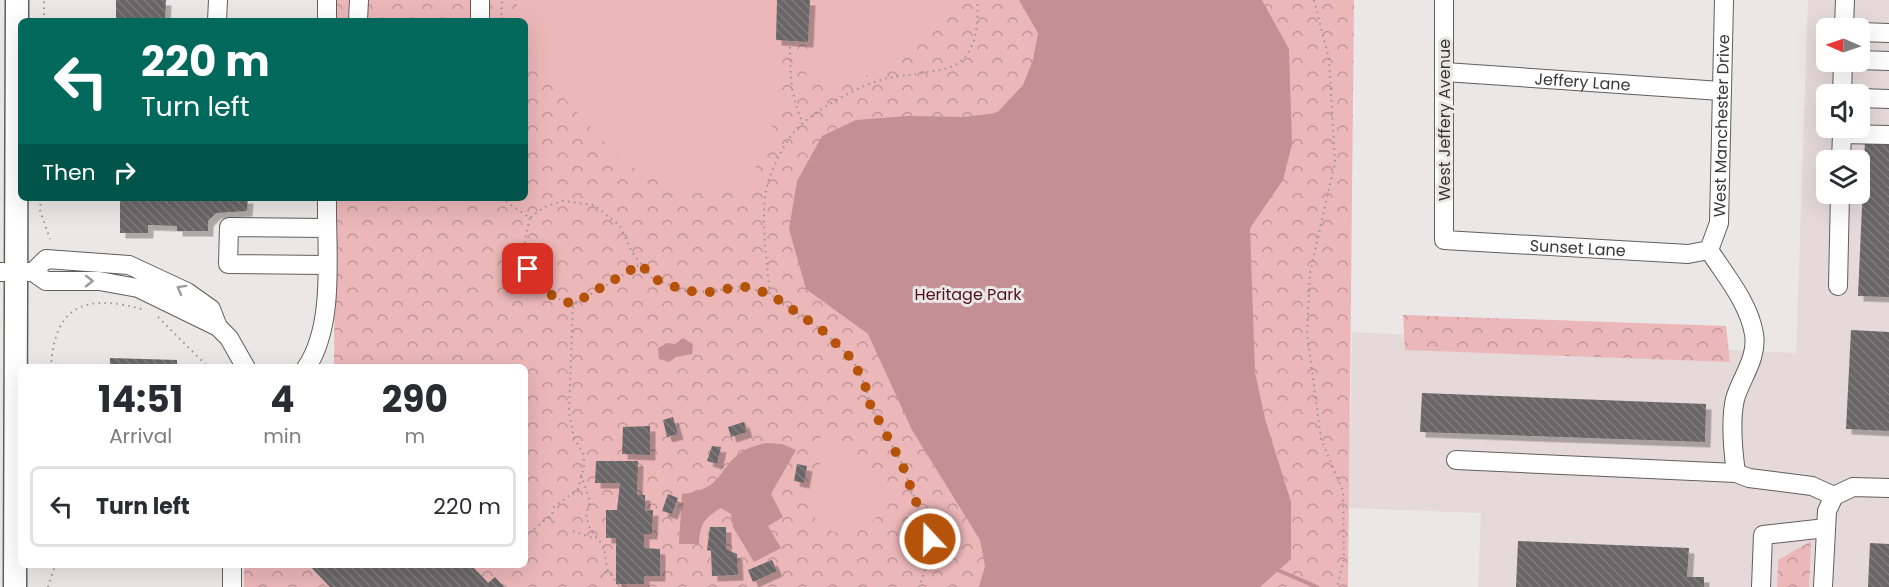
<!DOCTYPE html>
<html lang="en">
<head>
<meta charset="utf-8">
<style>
  body { margin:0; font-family:Poppins,sans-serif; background:#f7f7f7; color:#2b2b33; height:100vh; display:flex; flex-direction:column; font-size:22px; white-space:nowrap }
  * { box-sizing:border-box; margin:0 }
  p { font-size:20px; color:#7c7c81 }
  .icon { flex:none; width:33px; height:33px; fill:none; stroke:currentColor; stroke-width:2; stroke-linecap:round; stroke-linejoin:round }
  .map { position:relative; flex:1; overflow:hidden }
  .details { position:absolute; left:18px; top:364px; width:510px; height:204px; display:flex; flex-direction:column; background:#fff; border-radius:9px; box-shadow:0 6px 24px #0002 }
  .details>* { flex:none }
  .top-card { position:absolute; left:18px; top:18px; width:510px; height:183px; border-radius:9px; box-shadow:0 6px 24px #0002; background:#00695c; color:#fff; overflow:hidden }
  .needle { width:39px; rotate:272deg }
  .fabs { position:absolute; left:1816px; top:18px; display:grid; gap:12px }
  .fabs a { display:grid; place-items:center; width:54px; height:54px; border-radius:9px; background:#fff; box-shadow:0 6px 24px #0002; font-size:30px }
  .pin { position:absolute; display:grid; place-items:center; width:51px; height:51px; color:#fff; margin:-26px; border-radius:12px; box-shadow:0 3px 9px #0006 }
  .me { position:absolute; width:66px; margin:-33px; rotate:339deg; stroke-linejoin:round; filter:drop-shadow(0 0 4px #0008) }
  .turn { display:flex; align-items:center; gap:21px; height:126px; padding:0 24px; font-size:27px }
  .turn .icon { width:78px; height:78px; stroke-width:2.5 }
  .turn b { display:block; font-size:42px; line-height:51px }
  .then { display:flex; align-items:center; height:57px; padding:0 24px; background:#0003; gap:12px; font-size:22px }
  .eta { display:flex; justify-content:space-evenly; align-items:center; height:102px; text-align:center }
  .eta b { font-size:36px; font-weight:700; line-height:42px }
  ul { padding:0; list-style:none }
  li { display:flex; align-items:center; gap:18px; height:81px; margin:0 12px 9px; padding:0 12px; border:3px solid #e1e1e2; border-radius:9px }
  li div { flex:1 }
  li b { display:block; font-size:22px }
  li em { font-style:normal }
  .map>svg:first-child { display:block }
  .built { fill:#e5d9d9; fill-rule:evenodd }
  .forest { fill:url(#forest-crowns) }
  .pitch { fill:#ecb7b9 }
  .water { fill:#c49093 }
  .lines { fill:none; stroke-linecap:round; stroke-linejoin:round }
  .stream { stroke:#c49093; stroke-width:4 }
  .building { fill:url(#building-back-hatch); filter:url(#shadow) }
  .minor-casing { stroke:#615e5e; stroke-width:20 }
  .major-casing { stroke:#615e5e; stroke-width:25 }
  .path { stroke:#989595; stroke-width:2; stroke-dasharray:1.5 4.5; stroke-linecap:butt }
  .minor { stroke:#fff; stroke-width:18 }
  .major { stroke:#fff; stroke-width:22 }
  .oneway { stroke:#9c9b9b }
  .route { stroke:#b45309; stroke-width:10; stroke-dasharray:0 18 }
  .labels { text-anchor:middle; stroke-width:6; stroke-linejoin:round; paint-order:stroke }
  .street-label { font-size:16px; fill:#383737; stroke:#ebe7e7 }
  .park-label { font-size:16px; fill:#52131e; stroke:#ebe7e7 }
</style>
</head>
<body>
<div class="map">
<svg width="1889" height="587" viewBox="0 0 1889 587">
  <defs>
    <pattern id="forest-crowns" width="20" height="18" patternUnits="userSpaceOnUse" patternTransform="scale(1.5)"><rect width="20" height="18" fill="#ecb7b9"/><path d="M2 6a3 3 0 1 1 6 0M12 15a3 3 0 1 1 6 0" fill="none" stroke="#c09697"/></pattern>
    <pattern id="building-back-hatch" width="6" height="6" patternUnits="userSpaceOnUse" patternTransform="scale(1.5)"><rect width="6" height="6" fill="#6a6667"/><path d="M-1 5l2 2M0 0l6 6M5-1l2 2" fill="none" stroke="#807d7e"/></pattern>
    <filter id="shadow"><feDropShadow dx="5.5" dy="5.5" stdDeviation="0" flood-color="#0004"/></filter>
  </defs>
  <rect width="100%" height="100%" fill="#ebe7e7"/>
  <!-- built -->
  <path class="built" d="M1808,0H1889V587H1478L1481,513L1349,508L1352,332L1796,353ZM1827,28H1860V62H1827ZM1827,94H1860V128H1827ZM1827,160H1860V194H1827Z"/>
  <!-- forest -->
  <path class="forest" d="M336,0H1354L1348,587H244V566H525V368L334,367L335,198H525V21H336Z
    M1403,315L1726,326L1730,362L1405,350Z
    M1811,541L1809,587H1777L1778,560Z"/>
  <!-- pitch -->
  <path class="pitch" d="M517,0H779L781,104L748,187L678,184L650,177L622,161L539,71L525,47V21H517Z
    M810,0H947C920,53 867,89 806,84Z
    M826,434L839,436C846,445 847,455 856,463C863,468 874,472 878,480C903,528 824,557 810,506C804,488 820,475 821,458C821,452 818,446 817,440Z"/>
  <!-- water -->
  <path class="water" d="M1019,0H1262L1289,49L1292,144L1283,180L1250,228L1255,372L1265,419L1291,502V559L1260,587H979L985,566L980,540L912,430L868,334L806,289L789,229L797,181L822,136L856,120L908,116L964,117L997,113L1023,85L1033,60L1038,33Z
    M683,338L693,344L692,354L676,357L669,362L659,359L658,348L667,343L675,344Z
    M766,443L782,444L796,450L771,494L783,517L768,526L781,548L754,562L733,527L731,514L721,508C704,518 700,524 699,544H679L682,494C725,489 715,470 743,451C749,447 759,445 766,443Z"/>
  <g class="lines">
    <!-- stream -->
    <path class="stream" d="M1273,568L1317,587"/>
  </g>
  <!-- building -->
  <path class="building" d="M116,0H166L165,21H116Z
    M777,0H810L808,42L776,40Z
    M1865,140L1889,141V297L1858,296Z
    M120,198H248L247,211L216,213L208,221V231H177V226L148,225V233H120Z
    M1851,330L1889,332V431L1846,429Z
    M110,358L177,360V368H110Z
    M1422,393L1706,404L1705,442L1420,432Z
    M673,417L678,434L667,437L663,420Z
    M744,422L747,432L731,437L728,427Z
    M650,426V455L622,454L623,427Z
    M712,446L721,447L717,464L707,461Z
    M596,461H638L637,495H645V511L653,510L652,534H644V548L660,549V576H644V584H616V538H606V510H617L620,483H595Z
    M797,464L807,466L804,483L794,481Z
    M668,494L678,498L672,514L662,511Z
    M710,527H726V549L737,554L738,575L712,576L711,551L707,550Z
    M1518,541L1689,548L1687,577H1704V587H1516Z
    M1870,543L1889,544V587H1868Z
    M772,560L777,571L753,582L748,570Z
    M310,566H472L488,583L495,577L504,587H330Z"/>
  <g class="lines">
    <defs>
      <g id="minor">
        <path id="s1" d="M1444,0V240L1688,254L1709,250"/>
        <path d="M1845,0L1844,26L1846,28"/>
        <path d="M217,21L218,0"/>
        <path d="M327,21V0"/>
        <path d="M358,21L359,0"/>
        <path d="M480,21V0"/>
        <path d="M1860,32L1889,33"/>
        <path d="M1860,60L1889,61"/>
        <path id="s2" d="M1445,72L1721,91"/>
        <path d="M1842,94L1843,62"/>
        <path d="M1860,98L1889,99"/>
        <path d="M1841,160L1842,134L1889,135"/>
        <path d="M1709,250C1725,275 1749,303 1754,334C1758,358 1741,378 1735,399C1730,421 1733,451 1736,473L1749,478L1812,486L1834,496"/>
        <path id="s3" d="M1709,250L1719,223L1724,0"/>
        <path d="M326,265L228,264L229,227L326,228"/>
        <path d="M0,272H33L46,281H99L138,288L218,327L211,309L187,292L129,265L46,259L33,272"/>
        <path d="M1838,286L1840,194"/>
        <path d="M218,327L229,338L246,368"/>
        <path d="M306,368C336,325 326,248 327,198"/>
        <path d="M1456,460L1736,473"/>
        <path d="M232,587V566"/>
        <path d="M1761,587L1763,535L1826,528"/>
        <path d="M1823,587L1827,511L1834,496L1853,487L1889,488"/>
      </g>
      <path id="major" d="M15,587L17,0"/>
    </defs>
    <!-- minor casing -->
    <use href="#minor" class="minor-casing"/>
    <!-- major casing -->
    <use href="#major" class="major-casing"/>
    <!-- path -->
    <path class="path" d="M1314,0L1329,59L1335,162L1310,273L1307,333L1321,439L1343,491L1344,559L1337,587
      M44,21V0
      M501,21L502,0
      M790,41C790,70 790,96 803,123
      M41,198L40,210L50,239
      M501,198L530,218L544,207L563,201L594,205L620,226L632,252L652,278L686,291L710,292L742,286L770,294L822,330L852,359L865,385L870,404L902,464L930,539L929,559L919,587
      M530,218C517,264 527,288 573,305L641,264
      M770,294C767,260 758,208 770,176C777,158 789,134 804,122C823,106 864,83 888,78C903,75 943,72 955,65C977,53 979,22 977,0
      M158,317L209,368
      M51,368C54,302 89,294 145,310
      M581,475L590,502L586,514L590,529L604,547L607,569L620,587
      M549,517L555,524
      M573,531L596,539
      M525,537L552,514L554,507L578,489L584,467V455L574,438L569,412L573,305
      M601,577L607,570
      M48,587L55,566"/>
    <!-- minor -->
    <use href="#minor" class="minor"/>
    <!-- major -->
    <use href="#major" class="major"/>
  </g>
  <!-- one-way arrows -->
  <defs><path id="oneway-chevron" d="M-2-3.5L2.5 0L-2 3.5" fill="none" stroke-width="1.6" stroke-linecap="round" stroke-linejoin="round" transform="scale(1.5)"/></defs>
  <g class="oneway">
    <use href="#oneway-chevron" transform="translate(89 281)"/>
    <use href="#oneway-chevron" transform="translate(181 289) rotate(-151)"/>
  </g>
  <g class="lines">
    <!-- route -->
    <path class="route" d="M528,269C536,289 554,298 573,304L641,264L652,278L686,291L710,292L742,286L770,294L822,330L852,359L865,385L870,404L902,464L930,539"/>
  </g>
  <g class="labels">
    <!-- street labels -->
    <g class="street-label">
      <text dy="6" stroke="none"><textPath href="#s2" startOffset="138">Jeffery Lane</textPath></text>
      <text transform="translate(1444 120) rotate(-90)" y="6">West Jeffery Avenue</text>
      <text dy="6" stroke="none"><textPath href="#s3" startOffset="126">West Manchester Drive</textPath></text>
      <text dy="6" stroke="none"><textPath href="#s1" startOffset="374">Sunset Lane</textPath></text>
    </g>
    <!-- park labels -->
    <g class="park-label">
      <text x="968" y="300">Heritage Park</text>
    </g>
  </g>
</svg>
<div class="fabs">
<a><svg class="needle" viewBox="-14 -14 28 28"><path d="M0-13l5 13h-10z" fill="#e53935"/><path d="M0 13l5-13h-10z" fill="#7c7c81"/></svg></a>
<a><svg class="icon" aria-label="sound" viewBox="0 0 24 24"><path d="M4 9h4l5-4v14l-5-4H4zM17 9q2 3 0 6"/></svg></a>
<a><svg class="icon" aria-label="layers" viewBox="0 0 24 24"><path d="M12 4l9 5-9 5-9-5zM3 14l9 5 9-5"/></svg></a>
</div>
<div class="pin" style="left:528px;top:269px;background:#d93025"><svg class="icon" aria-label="arrive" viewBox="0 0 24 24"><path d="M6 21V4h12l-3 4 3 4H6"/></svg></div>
<svg class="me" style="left:930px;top:539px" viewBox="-20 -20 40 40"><circle r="17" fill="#b45309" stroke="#fff" stroke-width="3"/><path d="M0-11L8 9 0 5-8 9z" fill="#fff"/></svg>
<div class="top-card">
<div class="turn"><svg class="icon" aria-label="left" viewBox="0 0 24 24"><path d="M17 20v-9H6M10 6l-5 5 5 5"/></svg><div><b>220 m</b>Turn left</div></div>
<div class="then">Then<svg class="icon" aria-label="right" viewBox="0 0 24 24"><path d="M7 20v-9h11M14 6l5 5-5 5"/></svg></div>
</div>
<section class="details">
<div class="eta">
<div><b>14:51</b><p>Arrival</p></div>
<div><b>4</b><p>min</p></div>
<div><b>290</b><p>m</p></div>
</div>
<ul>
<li><svg class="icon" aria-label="left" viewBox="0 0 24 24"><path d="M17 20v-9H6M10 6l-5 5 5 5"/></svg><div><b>Turn left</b></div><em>220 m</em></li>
</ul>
</section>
</div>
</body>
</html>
